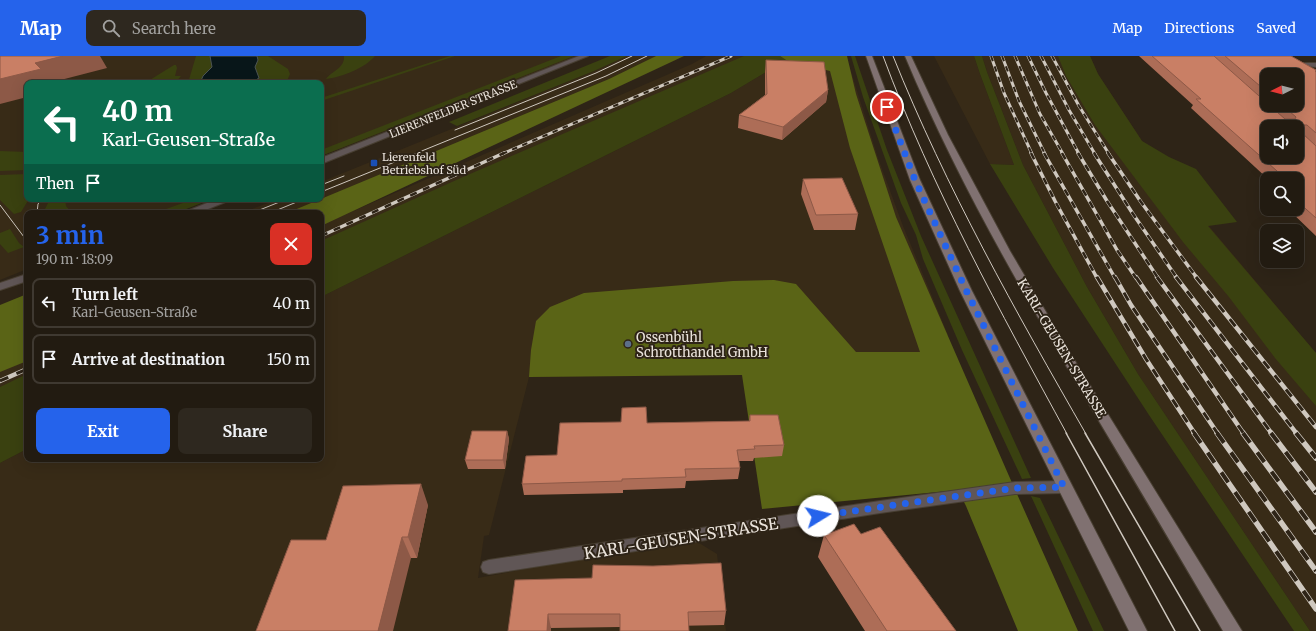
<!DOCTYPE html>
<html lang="en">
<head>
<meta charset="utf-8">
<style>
  body { margin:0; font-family:Merriweather,serif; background:#2e281f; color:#f1f3f6; height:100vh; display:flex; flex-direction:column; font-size:15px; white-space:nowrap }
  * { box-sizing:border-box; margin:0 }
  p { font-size:13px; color:#a2a19f }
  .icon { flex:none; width:22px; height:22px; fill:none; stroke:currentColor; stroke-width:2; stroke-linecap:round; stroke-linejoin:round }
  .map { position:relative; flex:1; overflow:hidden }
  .sheet { position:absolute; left:24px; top:154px; width:300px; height:252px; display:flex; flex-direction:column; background:#221b11; border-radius:8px; box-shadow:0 4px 16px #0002,0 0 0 1px #3f3931 }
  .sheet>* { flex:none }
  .guide { position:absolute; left:24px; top:24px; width:300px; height:122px; border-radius:8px; box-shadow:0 4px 16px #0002,0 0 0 1px #3f3931; background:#0b6e4f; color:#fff; overflow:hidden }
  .needle { width:26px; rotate:264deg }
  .controls { position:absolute; left:1260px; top:12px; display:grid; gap:8px }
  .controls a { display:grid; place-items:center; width:44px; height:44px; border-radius:8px; background:#221b11; box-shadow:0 4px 16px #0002,0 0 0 1px #3f3931; font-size:20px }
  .pin { position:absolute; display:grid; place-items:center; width:34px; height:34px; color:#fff; margin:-17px; border:2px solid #fff; border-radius:50%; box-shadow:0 1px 4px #0007 }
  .me { position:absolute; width:44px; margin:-22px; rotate:81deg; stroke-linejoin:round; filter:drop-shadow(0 0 3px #0008) }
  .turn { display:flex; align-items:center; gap:14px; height:84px; padding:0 12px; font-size:18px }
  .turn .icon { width:52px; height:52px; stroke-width:2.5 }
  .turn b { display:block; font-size:28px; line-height:34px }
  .then { display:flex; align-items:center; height:38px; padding:0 12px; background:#0003; gap:8px; font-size:15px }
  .round { display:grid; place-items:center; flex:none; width:42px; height:42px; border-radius:8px; background:#2e281f }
  .headline { display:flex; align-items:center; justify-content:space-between; height:68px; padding:0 12px }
  h1 { font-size:24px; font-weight:700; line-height:30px; color:#2563eb }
  .action { display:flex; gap:8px; margin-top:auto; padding:8px 12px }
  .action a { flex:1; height:46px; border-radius:8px; background:#2563eb; color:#fff; font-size:16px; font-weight:700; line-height:46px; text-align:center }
  .action a+a { background:#2e281f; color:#f1f3f6 }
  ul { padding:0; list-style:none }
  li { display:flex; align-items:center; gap:12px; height:50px; margin:0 8px 6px; padding:0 4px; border:2px solid #3f3931; border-radius:8px }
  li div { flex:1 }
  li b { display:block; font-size:15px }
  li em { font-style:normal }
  header { display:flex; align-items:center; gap:24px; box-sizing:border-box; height:56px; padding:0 20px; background:#2563eb; color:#fff }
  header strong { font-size:19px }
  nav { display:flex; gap:22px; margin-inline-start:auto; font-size:14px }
  .search { width:280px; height:36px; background:#2e281f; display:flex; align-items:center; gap:10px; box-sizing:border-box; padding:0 14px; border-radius:8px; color:#a2a19f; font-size:15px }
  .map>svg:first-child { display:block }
  .built { fill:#382b17 }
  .green { fill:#3a4110 }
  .forest { fill:#5a6416 }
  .water { fill:#081619; stroke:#4c5453 }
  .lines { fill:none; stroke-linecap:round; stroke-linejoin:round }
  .street-casing { stroke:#483f32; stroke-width:2 }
  .secondary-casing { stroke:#483f32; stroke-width:2 }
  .street { fill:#605656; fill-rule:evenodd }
  .secondary { fill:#807171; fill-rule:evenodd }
  .tram-far1 { stroke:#cfc8bf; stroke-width:1 }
  .tram { stroke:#cfc8bf; stroke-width:1.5 }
  .rail-far3-casing { stroke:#cfc8bf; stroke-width:3 }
  .rail-far2-casing { stroke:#cfc8bf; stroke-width:3.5 }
  .rail-far1-casing { stroke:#cfc8bf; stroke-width:4.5 }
  .rail-casing { stroke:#cfc8bf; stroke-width:5.5 }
  .rail-far3 { stroke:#2e2417; stroke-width:2; stroke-dasharray:5.5; stroke-linecap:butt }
  .rail-far2 { stroke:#2e2417; stroke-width:2.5; stroke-dasharray:7; stroke-linecap:butt }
  .rail-far1 { stroke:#2e2417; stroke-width:3; stroke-dasharray:9; stroke-linecap:butt }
  .rail { stroke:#2e2417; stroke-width:4; stroke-dasharray:12; stroke-linecap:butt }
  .wall { fill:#ad6d57; fill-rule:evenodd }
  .shaded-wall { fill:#8d5947 }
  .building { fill:#c97f65; stroke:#8d5947; fill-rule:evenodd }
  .route { stroke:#2563eb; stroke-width:7; stroke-dasharray:0 12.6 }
  .transit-dot { fill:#1a4fb4; stroke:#2e2417; stroke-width:1.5 }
  .service-dot { fill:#5c6f8a; stroke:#2e2417; stroke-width:1.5 }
  .labels { text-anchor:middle; stroke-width:4; stroke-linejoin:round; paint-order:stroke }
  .far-street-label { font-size:11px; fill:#eae3db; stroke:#2e2417 }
  .far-poi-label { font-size:11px; fill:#eae3db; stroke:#2e2417; text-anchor:start }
  .poi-label { font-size:13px; fill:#eae3db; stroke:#2e2417; text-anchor:start }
  .street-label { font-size:13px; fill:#eae3db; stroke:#2e2417 }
  .near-street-label { font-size:16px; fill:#eae3db; stroke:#2e2417 }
</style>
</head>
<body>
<header>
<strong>Map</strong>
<div class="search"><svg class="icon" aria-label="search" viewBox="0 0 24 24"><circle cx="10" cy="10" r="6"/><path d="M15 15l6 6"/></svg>Search here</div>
<nav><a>Map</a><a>Directions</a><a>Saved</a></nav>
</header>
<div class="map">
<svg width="1316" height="575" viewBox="0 0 1316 575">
  <rect width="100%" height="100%" fill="#2e2417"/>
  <!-- built -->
  <path class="built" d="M0,0H581L321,100V27H27V143H210L174,157H27V213L0,224Z
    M627,0H656L609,23L321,143V126L594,15Z
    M706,0H773L321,206V169L692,8Z
    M934,0H974L980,18L1014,109L990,108Z
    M982,0H1090L1098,18L1142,85L1208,169L1316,297V575H1310L1138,318L1087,231L1023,109L987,16Z
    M786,4L848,6L878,102L903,170L948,279L923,297L743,318L529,321L489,479L484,480L478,522L691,482L717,498L726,575H0V407L27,393V403H321V241L731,37Z
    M278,143H321L287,157H242Z
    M27,296V340L0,353V308Z"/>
  <!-- green -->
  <path class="green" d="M196,0H268L288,13L290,18L286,27H188Z
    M344,0H375C365,12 342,21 326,23C332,15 345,12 344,0Z
    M450,0H455L321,45V42Z
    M561,0H574L321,100V94Z
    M610,0H627L594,15L457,70L449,66Z
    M744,0H780L786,4L731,37L321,241V185L463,121Z
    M851,0H855L887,94L921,180L1031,422L1022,423L962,294L923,203L916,179L901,147L863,41Z
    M974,0H982L987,16L1023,109L1087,231L1138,318L1310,575H1294L1149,359L1053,212L990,108L1014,109L980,18Z
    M1058,0H1090L1098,18L1142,85L1169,101L1196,113L1237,166L1208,170L1316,297V350L1275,302L1229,241L1183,186L1095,69L1066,20Z
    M174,9H176L177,12L175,20H181L175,27H145Z
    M0,95L27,96V114L0,115Z
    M27,118V143H29L21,156L14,158L0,144V119Z
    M50,143H65L66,150L72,157H43Z
    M194,143H212L176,157H155Z
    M10,173L19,187L24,191L8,197L0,188V177Z
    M27,318V393L0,407V331Z
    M1031,440L1040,442L1104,575H1093Z"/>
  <!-- forest -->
  <path class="forest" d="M656,0H684L321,170V157H287L609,23Z
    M780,0H847L856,38L896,161L1009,420L1078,575H1018L966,450L958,434L762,453L742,319L529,321L531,294L536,265L550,251L584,237L733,225L774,224L796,228L856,296H920L850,92L830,15L786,4Z
    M27,238V305L0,316V249Z"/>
  <!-- water -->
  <path class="water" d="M210,0H257L258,4L255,11L259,22L251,27H200L203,20L212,11Z"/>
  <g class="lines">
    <defs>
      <path id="street" d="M579,0H588L321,108V102Z
        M1304,7H1316V11L1302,10V8Z
        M217,143H230L228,145L198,157H185L187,155Z
        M27,218V225L0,234V227Z
        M1064,425L1069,427L1071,431L1069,435L1064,437L1015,438L880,457L489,518L483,516L481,511L483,506L489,504L880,445L1015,426Z"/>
      <path id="secondary" d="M866,0H872L920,124L972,235L1147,575H1129L960,235L910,124Z
        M905,0H911L948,79L1010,195L1075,305L1242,575H1223C1179,500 1135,425 1090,350C1022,236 956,122 905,0Z"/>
    </defs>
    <!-- street casing -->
    <use href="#street" class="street-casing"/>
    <!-- secondary casing -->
    <use href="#secondary" class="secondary-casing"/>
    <!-- street -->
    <use href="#street" class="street"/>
    <!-- secondary -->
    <use href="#secondary" class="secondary"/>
    <!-- tram-far1 -->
    <path class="tram-far1" d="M883,0C932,132 1000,255 1067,378
      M893,0C946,132 1016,256 1086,378
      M455,74L596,17L632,0
      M321,129L344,120
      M321,136L606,20L647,0
      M0,149L27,185
      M37,157L38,148L42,143
      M252,157L287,143
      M270,157L304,143"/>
    <!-- tram -->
    <path class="tram" d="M1066,377L1175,575
      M1085,377L1200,575"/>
    <defs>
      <path id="rail-far3" d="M991,0L1004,37L1032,98
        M1002,0L1019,45L1045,98
        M1015,0L1040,58L1063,98
        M1028,0L1046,37L1079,98
        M1041,0L1069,54L1095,98
        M1052,0L1079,50L1109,98
        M502,98L731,0"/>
      <path id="rail-far2" d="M1031,97L1055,145L1097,222
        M1044,97L1115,222
        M1062,97L1117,194L1136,222
        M1078,97L1107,145L1158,222
        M1094,97L1133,158L1177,222
        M1108,97L1141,146L1197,222
        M321,180L504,97"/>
      <path id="rail-far1" d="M1097,221L1146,303L1195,378
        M1115,221L1131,249L1218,378
        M1136,221L1244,378
        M1157,221L1272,378
        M1176,221L1297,378
        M1196,221L1316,371
        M0,325L27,313"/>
      <path id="rail" d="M1194,377L1316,553
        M1217,377L1316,515
        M1243,377L1316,476
        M1271,377L1316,436
        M1296,377L1316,402"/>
    </defs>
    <!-- rail-far3 casing -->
    <use href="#rail-far3" class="rail-far3-casing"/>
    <!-- rail-far2 casing -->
    <use href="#rail-far2" class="rail-far2-casing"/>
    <!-- rail-far1 casing -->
    <use href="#rail-far1" class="rail-far1-casing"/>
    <!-- rail casing -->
    <use href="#rail" class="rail-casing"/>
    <!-- rail-far3 -->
    <use href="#rail-far3" class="rail-far3"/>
    <!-- rail-far2 -->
    <use href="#rail-far2" class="rail-far2"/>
    <!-- rail-far1 -->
    <use href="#rail-far1" class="rail-far1"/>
    <!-- rail -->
    <use href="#rail" class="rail"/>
  </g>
  <!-- wall -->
  <path class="wall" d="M1139,0H1291L1316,14V180L1288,153H1297V123H1268L1191,52L1193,49ZM1267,19L1297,49H1267Z
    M766,4L828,34L826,46L782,84L738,72L739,59L765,39V16Z
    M803,123L858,158L855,174H814L801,138Z
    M750,359L784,389L782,400L754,402L753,405H739L740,412L738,423L686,425L685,432L623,434V437L524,439L522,428L557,399L647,367L749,365Z
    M507,375L509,383L505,413H468L465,404Z
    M428,449L417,502H411L326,484Z
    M861,478L956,575H865L818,501L824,479Z
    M515,524L726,555L724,569L620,571L551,572Z"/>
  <!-- shaded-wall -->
  <path class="shaded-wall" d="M63,0H100L107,12L49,27H27V41L0,48V23L35,7Z
    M828,34L826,46L782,84L783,71Z
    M507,375L509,383L505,413L503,404Z
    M421,428L428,449L417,502L408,481Z
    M402,481L411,502L393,575H378Z
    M548,558L551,572V575H547Z"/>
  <!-- building -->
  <path class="building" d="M0,0H63L35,7L41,13L0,23Z
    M1152,0H1214L1267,47V49H1269L1285,63H1295L1296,61L1282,49H1297V19H1267V36L1225,0H1291L1316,14V15H1315L1316,16V77L1307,69H1302V77L1316,90V162L1297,145V123H1286L1196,43H1201ZM1267,71H1297V101H1267Z
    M766,4L824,6L828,34L783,71L739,59L767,38Z
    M842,122L858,158L816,159L803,123Z
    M646,351L647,367L750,365V359H778L784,389L754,390L755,393L737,394L740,412L685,413L686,421L622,423V425L522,428L526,400L557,399L560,367L621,366L622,352Z
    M472,375H507L503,404H465Z
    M421,428L408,481H402L378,575H256L291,484H326L343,430Z
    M854,468L861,478L880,471L956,575H887L824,479Z
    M721,507L726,555L688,556L689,575H620V558H548L547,575H508L515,524L592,522L593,509L653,510Z"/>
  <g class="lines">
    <!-- route -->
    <path class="route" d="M818,460L1015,432L1064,431L966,234L915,124L887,51"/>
  </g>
  <!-- markers -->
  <rect class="transit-dot" x="370" y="103" width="8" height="8" rx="2"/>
  <circle class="service-dot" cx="628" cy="288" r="4"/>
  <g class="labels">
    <!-- far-street labels -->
    <g class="far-street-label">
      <text transform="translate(453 53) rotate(-22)" y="4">LIERENFELDER STRASSE</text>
    </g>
    <!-- far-poi labels -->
    <g class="far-poi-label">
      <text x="382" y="105">Lierenfeld<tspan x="382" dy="13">Betriebshof Süd</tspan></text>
    </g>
    <!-- poi labels -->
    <g class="poi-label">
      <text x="636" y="286">Ossenbühl<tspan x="636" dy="15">Schrotthandel GmbH</tspan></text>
    </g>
    <!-- street labels -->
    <g class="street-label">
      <text transform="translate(1062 292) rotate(59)" y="5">KARL-GEUSEN-STRASSE</text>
    </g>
    <!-- near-street labels -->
    <g class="near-street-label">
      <text transform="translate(681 482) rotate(-9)" y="6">KARL-GEUSEN-STRASSE</text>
    </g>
  </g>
</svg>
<div class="controls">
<a><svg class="needle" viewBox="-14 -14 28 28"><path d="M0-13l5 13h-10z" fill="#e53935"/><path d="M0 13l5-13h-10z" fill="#a2a19f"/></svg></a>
<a><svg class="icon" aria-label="sound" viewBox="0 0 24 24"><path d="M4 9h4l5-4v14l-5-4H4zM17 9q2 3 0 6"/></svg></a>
<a><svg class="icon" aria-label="search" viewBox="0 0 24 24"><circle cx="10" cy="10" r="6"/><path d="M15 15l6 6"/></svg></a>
<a><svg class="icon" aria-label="layers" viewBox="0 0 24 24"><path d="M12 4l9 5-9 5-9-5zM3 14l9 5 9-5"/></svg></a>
</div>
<div class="pin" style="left:887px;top:51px;background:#d93025"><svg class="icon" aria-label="arrive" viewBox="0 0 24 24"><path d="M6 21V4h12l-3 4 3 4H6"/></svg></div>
<svg class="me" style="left:818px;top:460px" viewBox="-20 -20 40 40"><circle r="19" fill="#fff"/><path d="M0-13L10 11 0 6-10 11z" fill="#2563eb"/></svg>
<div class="guide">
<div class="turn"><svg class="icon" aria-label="left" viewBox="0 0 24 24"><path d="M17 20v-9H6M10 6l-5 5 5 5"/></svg><div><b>40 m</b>Karl-Geusen-Straße</div></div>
<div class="then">Then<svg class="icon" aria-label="arrive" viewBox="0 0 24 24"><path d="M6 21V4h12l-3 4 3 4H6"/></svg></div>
</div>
<section class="sheet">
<div class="headline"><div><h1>3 min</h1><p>190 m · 18:09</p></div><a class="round" style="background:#d93025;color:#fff"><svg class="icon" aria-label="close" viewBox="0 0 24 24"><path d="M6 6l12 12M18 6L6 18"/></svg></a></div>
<ul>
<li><svg class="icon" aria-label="left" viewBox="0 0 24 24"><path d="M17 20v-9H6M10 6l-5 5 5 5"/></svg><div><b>Turn left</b><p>Karl-Geusen-Straße</p></div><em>40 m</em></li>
<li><svg class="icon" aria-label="arrive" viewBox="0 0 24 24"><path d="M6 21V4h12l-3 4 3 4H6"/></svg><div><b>Arrive at destination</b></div><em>150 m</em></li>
</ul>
<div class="action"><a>Exit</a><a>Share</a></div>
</section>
</div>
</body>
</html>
